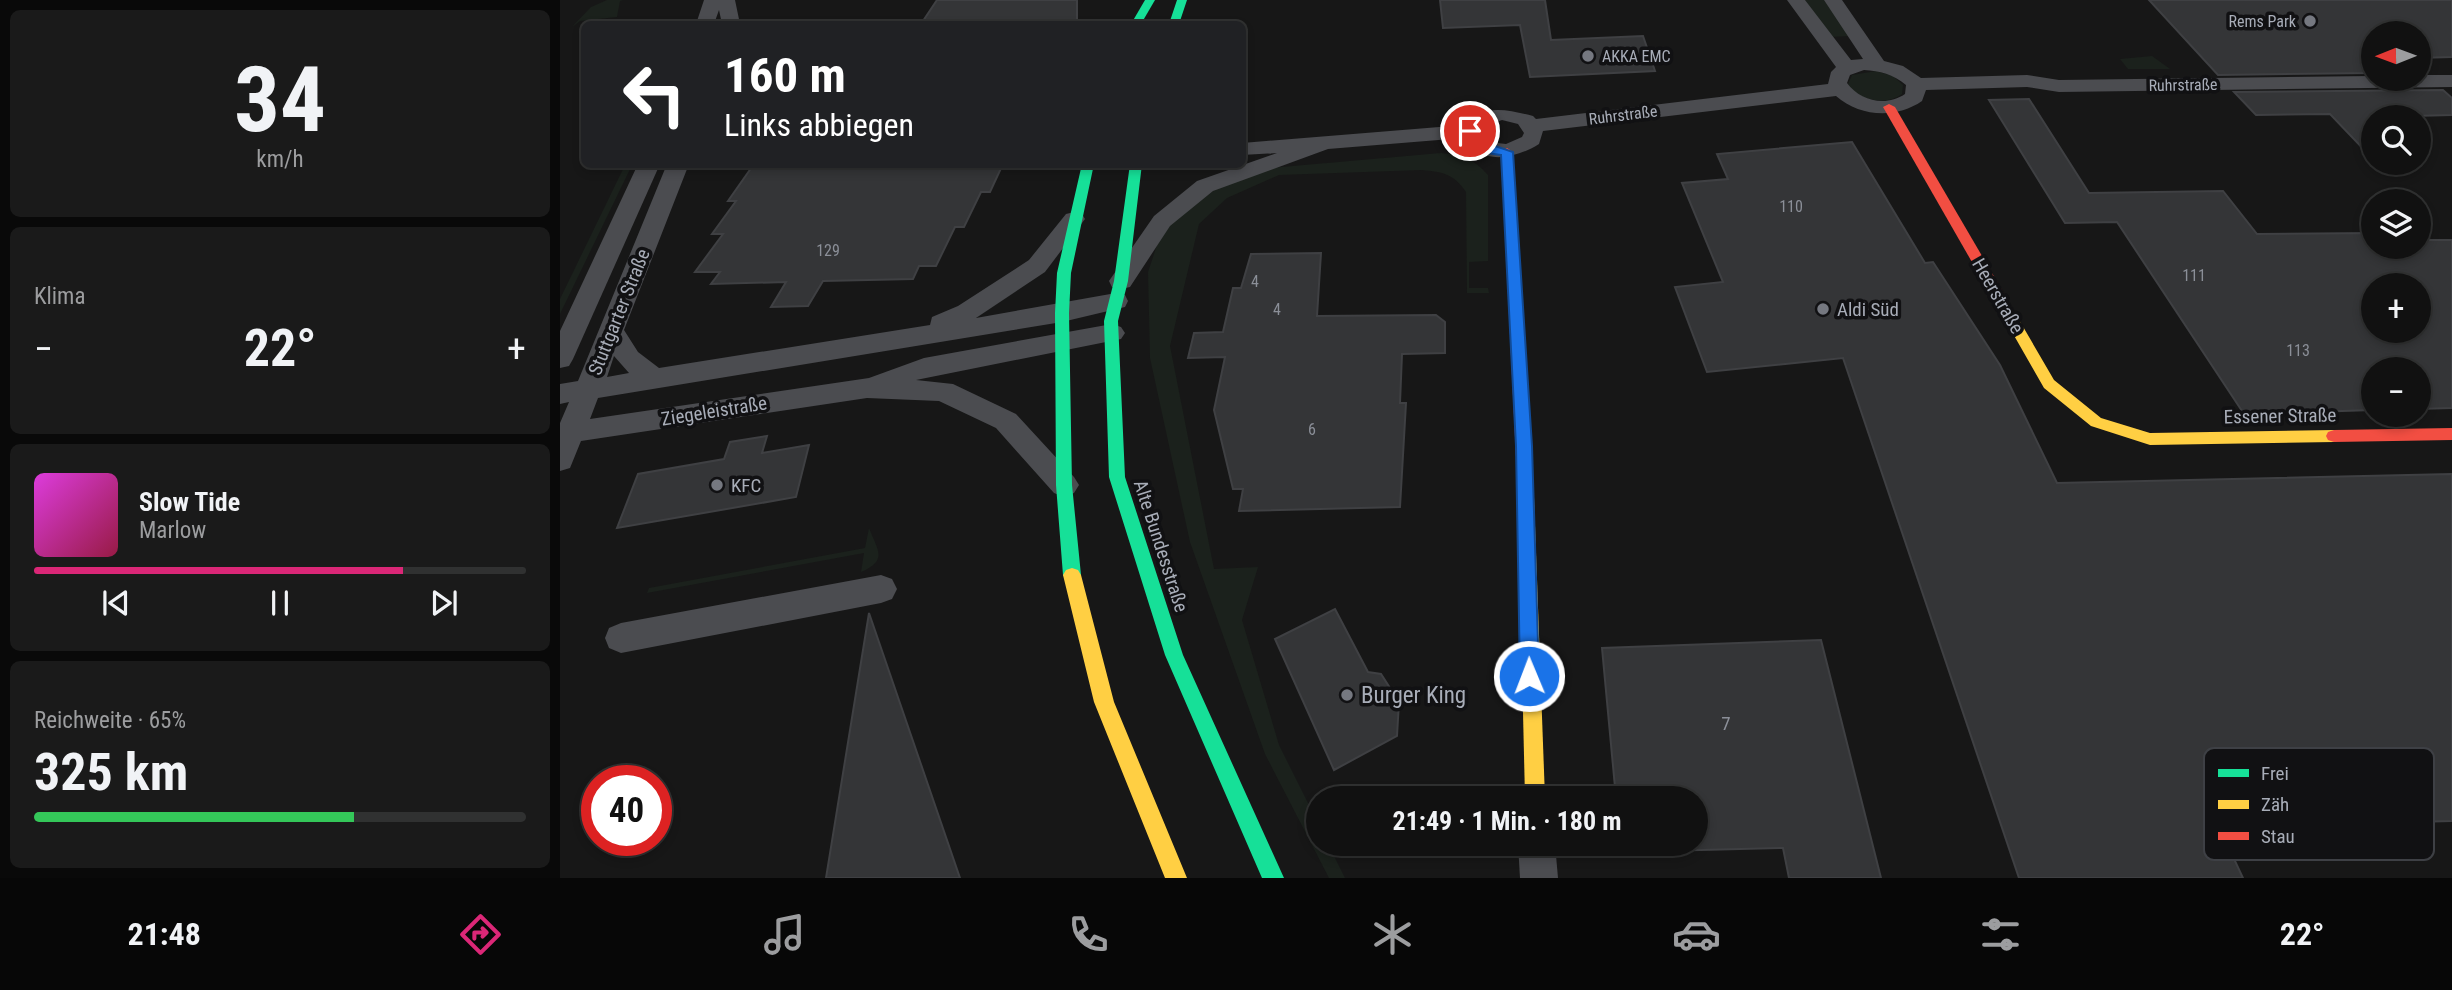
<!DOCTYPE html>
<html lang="de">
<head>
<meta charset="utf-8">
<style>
  :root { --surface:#111; --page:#1a1a1a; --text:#f1f3f6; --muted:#9c9d9f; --line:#303131; --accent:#db2777 }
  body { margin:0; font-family:"Roboto Condensed",sans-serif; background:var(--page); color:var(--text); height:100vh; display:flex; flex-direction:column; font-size:26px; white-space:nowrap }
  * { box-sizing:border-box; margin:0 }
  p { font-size:23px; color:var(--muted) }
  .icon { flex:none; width:38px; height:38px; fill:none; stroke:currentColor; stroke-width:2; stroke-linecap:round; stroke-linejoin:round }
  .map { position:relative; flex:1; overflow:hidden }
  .side { display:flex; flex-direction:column; gap:10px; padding:10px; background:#090909; width:560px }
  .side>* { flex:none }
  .hud { position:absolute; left:21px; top:21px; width:665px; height:147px; border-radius:10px; box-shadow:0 4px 10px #0003,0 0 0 2px var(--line); background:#202124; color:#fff; overflow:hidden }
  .needle { width:46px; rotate:269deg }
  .controls { position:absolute; left:1801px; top:21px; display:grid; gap:14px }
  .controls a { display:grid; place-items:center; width:70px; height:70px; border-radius:50%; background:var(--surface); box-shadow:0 4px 10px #0003,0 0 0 2px var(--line); font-size:35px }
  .speed { position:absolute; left:21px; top:765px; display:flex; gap:14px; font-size:35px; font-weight:700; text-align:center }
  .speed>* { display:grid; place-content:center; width:91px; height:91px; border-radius:50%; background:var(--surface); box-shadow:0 4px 10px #0003,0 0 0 2px var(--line); line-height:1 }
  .speed .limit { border:10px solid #d22; background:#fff; color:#111 }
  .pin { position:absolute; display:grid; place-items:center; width:60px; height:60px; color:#fff; margin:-30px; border:4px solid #fff; border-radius:50%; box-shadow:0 2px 7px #0007 }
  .me { position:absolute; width:77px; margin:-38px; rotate:359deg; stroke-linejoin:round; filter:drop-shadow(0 0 5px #0008) }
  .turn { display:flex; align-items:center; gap:24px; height:147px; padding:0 28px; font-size:32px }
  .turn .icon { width:91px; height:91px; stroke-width:2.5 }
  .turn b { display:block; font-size:49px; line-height:60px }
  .big { font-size:52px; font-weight:700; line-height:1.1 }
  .side .card { flex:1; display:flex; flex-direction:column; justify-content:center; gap:10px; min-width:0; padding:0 24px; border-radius:10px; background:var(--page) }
  .side .dial { align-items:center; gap:0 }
  .dial b { font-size:91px; line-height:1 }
  .song { display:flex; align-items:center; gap:21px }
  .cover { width:84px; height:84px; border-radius:10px; background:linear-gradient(135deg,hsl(300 70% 55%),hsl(340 70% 35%)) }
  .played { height:7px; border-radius:4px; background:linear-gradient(90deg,var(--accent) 75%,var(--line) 75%) }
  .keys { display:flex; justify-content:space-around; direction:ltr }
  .heat { display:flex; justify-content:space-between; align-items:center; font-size:38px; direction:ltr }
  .charge { height:10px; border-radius:5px; background:linear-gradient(90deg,#34c759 65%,var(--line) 0) }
  .trip { position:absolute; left:746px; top:786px; width:402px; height:70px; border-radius:35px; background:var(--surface); box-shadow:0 4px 10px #0003,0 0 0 2px var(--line); font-weight:700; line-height:70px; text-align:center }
  .tabs { display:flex; height:112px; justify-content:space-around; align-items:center; background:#070707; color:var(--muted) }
  .tabs .icon { width:49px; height:49px }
  .tabs .active { color:var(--accent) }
  .tabs b { font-size:32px; color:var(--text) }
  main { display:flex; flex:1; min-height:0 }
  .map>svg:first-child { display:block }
</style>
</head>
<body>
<main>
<section class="side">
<div class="card dial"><b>34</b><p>km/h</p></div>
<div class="card"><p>Klima</p>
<div class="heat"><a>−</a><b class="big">22°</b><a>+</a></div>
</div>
<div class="card">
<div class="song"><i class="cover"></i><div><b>Slow Tide</b><p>Marlow</p></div></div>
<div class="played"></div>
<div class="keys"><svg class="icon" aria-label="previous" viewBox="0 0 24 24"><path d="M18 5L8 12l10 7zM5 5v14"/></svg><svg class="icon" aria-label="pause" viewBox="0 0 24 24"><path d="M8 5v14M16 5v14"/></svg><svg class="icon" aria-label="next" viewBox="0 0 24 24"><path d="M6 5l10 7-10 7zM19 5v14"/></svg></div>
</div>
<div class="card"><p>Reichweite · 65%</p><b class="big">325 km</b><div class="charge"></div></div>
</section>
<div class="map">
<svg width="1892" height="878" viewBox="0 0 1892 878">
  <rect width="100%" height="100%" fill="#171717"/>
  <g fill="#1b211c">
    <path d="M47 0H63L60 1 57 17 20 21 12 27 31 7Z"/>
    <path d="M1245 0H1269L1290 36 1270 37Z"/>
    <path d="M1592 56 1610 69H1568L1560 59Z"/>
    <path d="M1316 71 1333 76 1343 85 1342 94C1326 106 1298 101 1288 84L1292 75Z"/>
    <path d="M881 153C902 155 914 159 928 175V261L909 262V288H928L929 293H907L906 192C894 174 883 172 862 170L719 175 667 198 639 224 610 346 654 569 698 567 682 620 719 745 758 823V844H768L785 878H769L705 754 630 542 590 358 588 272 602 230 665 182 710 168Z"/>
    <path d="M65 165H72L0 314V299Z"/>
    <path d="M309 528C318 551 328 560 301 572L304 553 87 593 89 588 305 548Z"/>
  </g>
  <g fill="#343537" stroke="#3f4043" stroke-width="2" fill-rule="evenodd">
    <path d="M377 0H517V22L361 24Z"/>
    <path d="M880 0H985L991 40 1083 36 1095 71 970 77 960 25 883 28Z"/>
    <path d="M1589 0H1892V57L1858 58V33H1813V73L1658 75Z"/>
    <path d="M1883 90 1892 98V115L1813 117V157H1811L1770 114 1696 115 1674 92Z"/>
    <path d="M1469 99 1529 193 1663 191 1697 234 1813 233V247H1858V232H1863L1870 240H1892V408L1858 409V369H1813V410L1684 414 1557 222 1505 223 1429 100ZM1813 285H1858V331H1813Z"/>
    <path d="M1292 142 1365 263 1373 262 1440 365 1497 483 1892 474V821L1659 827 1683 878H1459L1283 358 1147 372 1115 287 1163 282 1122 183 1168 179 1157 154Z"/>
    <path d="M194 164H443L430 192H421L404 227H395L376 266H359L353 279 263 281 248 306 211 307 226 282 151 284 160 272H135L163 234H152L176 201H168Z"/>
    <path d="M761 253 757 316 876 315 885 322V353L842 354 840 403H846L840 507 679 511 683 489H673L654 410 665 357 628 358 634 333 663 332 673 288H681L691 254Z"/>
    <path d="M207 436 202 453 249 445 236 497 57 528 78 474 164 459 170 442Z"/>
    <path d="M775 609 808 672 821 674 839 702 837 736 774 770 715 639Z"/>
    <path d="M309 613 331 677 400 878H266Z"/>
    <path d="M1261 640 1321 878H1229L1223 848 1062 852 1061 844H1136V798H1056L1042 648Z"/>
  </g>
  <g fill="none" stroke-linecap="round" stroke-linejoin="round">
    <g fill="#4b4c50" fill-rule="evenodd">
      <path d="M144 0H175L180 24H162L159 10 154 24H136Z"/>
      <path d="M1227 0H1245L1291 60 1303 59 1264 0H1282L1324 61 1343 66 1361 78 1467 75 1499 80 1813 76V79H1858V75H1892V87L1499 92 1467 87 1366 90 1362 101C1336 119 1300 117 1276 96L983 131 979 144C955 159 921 166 903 138L768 149 653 191 610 226 570 287 561 289 552 287 549 281 594 216 637 181 717 153 682 155V143L904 125C922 103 949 110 973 116L976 119 1268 84 1271 72 1276 67ZM1304 70C1320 71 1333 74 1346 85L1345 94C1326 107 1300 101 1287 83L1290 75ZM942 120 958 124 964 133 962 137 946 144 929 142 920 131 931 124Z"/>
      <path d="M78 164H100L13 359 9 366 0 368V331Z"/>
      <path d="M107 164H129L64 330 78 352 99 368 370 325 372 317 398 306 469 260 506 214 514 212 522 214 525 219 485 272 416 318 556 293 565 295 568 301 565 307 502 322 38 398 30 419 309 378 364 358 552 324 561 327 565 333 561 339 356 380 393 384 456 414 514 477 519 485 514 493 504 497 494 493 436 428 379 401 307 398 21 441 10 468 0 471V423L9 402 0 404V384L18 381ZM54 356 69 373 47 377Z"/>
      <path d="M321 575 332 579 337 589 332 599 321 603 61 653 49 648 45 638 49 628 61 623Z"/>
      <path d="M958 844H995L998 878H960Z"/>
    </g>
    <g fill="#16e098" fill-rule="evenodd">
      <path d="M585 0H595L581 24H571Z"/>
      <path d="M617 0H627L619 24H609Z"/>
      <path d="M522 164H534L511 273 509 313 512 485 521 575 518 580 512 582 506 580 503 575 496 485 495 313 497 273Z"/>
      <path d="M570 164H582L568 281 558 321 565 477 623 655 724 878H702L605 655 549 477 544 321 554 281Z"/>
    </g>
    <g fill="#ffcf43" fill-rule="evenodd">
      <path d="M1439 292 1444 294 1494 380 1541 418 1590 433 1774 430 1780 432 1782 436 1780 440 1774 442 1590 445 1531 426 1484 388 1432 297Z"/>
      <path d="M966 491 972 493 974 498 985 798H965L958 498 960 493Z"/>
      <path d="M512 568 518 570 521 575 554 702 627 878H605L534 702 503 575 506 570Z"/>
    </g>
    <g fill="#f24e42" fill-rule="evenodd">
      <path d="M1329 104 1335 107 1446 297 1444 300 1439 302 1432 297 1323 107Z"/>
      <path d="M947 148 953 152 974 498 972 503H960L958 498 941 152Z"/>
      <path d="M1892 428V440L1774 442 1768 440 1766 436 1768 432 1774 430Z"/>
    </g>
  </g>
  <path fill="#1a73e8" stroke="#114b97" stroke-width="2" d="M910 128 914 129 920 141 953 152 972 446 979 676 976 683 969 685 963 683 960 676 956 446 941 155C922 153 911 150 904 131Z"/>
  <g fill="#757880" stroke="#111113" stroke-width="2.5">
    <circle cx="1750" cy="21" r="7"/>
    <circle cx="1028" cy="56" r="7"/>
    <circle cx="1263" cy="309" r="7"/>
    <circle cx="157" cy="485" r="7"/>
    <circle cx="787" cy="695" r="7"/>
  </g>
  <g text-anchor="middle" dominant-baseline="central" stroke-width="7" stroke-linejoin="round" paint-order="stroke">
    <g font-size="16" fill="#a8adb8" stroke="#111113" text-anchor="end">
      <text x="1736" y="21">Rems Park</text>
      <text x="1042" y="56" text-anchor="start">AKKA EMC</text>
    </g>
    <g font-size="16" fill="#a8adb8" stroke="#111113">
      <text transform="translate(1623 85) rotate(-1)">Ruhrstraße</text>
      <text transform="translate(1063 115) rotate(-7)">Ruhrstraße</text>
    </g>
    <g font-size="16" fill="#8b8f98">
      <text x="1231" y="206">110</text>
      <text x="268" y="250">129</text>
      <text x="1634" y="275">111</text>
      <text x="695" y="281">4</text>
      <text x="717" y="309">4</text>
      <text x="1738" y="350">113</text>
      <text x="752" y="429">6</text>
    </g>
    <g font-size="19" fill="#a8adb8" stroke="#111113">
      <text transform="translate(1438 296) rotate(60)">Heerstraße</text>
      <text transform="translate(59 312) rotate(-68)">Stuttgarter Straße</text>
      <text transform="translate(154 411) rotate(-9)">Ziegeleistraße</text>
      <text transform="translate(1720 416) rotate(-1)">Essener Straße</text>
      <text transform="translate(601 546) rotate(72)">Alte Bundesstraße</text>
    </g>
    <g font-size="19" fill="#a8adb8" stroke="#111113" text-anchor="start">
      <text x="1277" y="309">Aldi Süd</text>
      <text x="171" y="485">KFC</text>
    </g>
    <g font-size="19" fill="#8b8f98">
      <text x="1166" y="723">7</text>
    </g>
    <g font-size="23" fill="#a8adb8" stroke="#111113" text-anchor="start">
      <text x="801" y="695">Burger King</text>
    </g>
  </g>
  <rect x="1644" y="748" width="230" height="112" rx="10" fill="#111113" stroke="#3e4045" stroke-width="2"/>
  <rect x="1658" y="769" width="31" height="8" fill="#16e098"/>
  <rect x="1658" y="800" width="31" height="9" fill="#ffcf43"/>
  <rect x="1658" y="832" width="31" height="8" fill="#f24e42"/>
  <g font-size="19" fill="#a8adb8">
    <text x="1701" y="780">Frei</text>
    <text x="1701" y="811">Zäh</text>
    <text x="1701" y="843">Stau</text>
  </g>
</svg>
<div class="controls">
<a><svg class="needle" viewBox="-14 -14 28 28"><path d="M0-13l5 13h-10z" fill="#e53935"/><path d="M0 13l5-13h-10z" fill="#9c9d9f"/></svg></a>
<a><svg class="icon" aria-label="search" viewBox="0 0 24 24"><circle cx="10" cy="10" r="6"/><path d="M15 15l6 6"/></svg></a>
<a><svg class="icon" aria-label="layers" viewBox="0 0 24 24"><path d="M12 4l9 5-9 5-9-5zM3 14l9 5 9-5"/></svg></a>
<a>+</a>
<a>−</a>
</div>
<div class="speed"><div class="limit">40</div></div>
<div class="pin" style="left:910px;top:131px;background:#d93025"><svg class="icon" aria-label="arrive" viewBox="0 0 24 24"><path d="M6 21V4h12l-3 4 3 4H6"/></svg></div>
<svg class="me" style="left:969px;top:676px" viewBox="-20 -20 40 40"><circle r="17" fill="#1a73e8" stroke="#fff" stroke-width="3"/><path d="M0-11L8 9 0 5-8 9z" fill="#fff"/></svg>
<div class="trip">21:49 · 1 Min. · 180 m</div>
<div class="hud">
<div class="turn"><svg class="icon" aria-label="left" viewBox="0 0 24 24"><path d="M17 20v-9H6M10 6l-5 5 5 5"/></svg><div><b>160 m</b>Links abbiegen</div></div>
</div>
</div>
</main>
<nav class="tabs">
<b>21:48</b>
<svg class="icon active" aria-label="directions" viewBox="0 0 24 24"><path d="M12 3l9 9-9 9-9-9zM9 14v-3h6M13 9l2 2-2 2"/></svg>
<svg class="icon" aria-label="music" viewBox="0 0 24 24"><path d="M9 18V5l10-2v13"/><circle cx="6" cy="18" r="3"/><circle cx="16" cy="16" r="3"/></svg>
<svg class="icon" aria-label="phone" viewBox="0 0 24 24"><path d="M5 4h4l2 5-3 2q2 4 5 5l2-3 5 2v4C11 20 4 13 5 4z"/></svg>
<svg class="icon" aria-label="climate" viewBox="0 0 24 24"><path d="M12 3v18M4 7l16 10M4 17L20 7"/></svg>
<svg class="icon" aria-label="car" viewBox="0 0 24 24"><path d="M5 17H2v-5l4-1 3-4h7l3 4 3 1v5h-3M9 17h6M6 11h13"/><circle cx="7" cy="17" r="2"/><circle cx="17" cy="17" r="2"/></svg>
<svg class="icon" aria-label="filters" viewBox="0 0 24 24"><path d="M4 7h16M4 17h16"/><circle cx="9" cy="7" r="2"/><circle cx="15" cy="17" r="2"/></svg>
<b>22°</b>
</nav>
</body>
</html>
